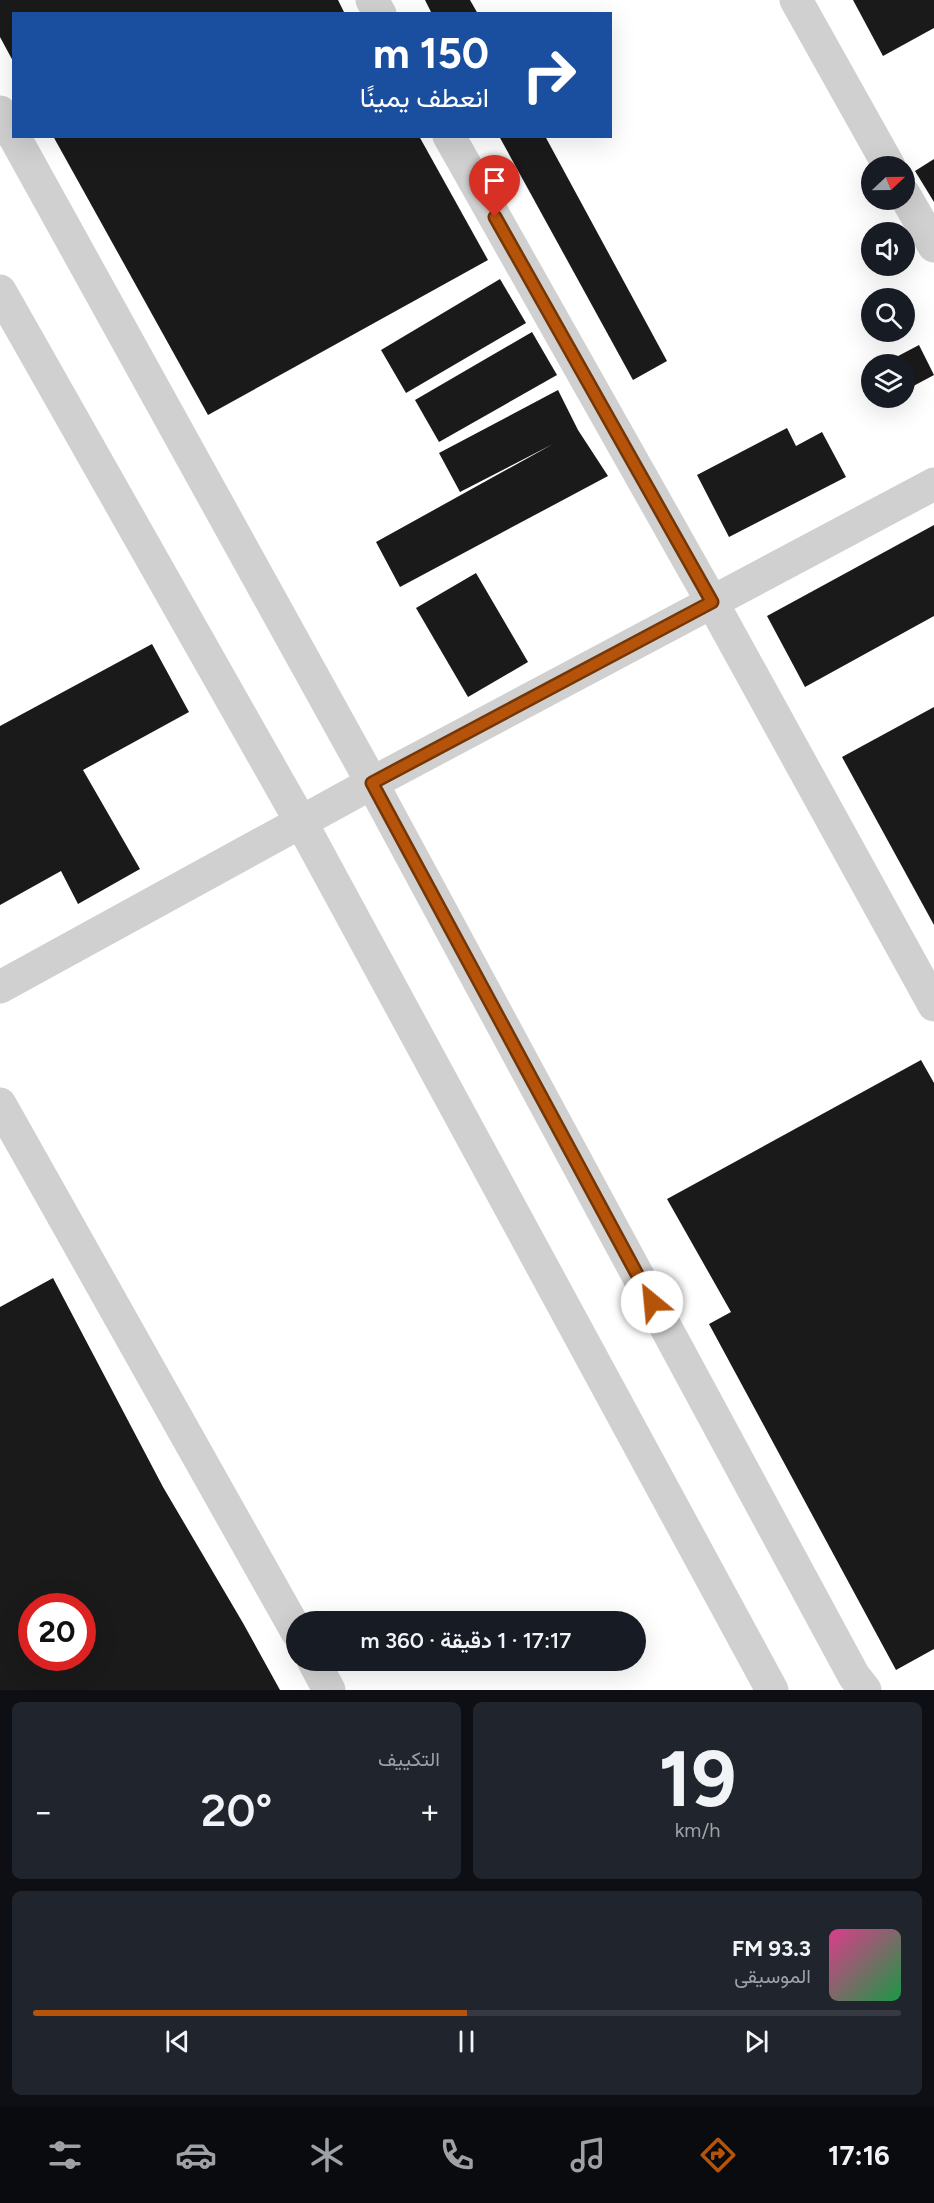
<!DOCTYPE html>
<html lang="ar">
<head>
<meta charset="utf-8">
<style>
  :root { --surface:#171b24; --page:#20242c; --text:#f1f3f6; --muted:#9ea1a6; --line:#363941; --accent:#b45309 }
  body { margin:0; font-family:Figtree,Vazirmatn,sans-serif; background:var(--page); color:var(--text); direction:rtl; height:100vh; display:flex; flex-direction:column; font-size:22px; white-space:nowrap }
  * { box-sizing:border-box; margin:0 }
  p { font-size:20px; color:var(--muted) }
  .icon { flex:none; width:33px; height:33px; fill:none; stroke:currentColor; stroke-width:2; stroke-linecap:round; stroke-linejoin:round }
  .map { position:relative; height:1690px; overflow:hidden; direction:ltr }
  .details { display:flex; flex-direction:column; gap:12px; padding:12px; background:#0d0f14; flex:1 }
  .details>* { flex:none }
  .top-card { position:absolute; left:12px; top:12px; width:600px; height:126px; border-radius:0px; box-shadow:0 6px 24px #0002; direction:rtl; background:#1a4fa0; color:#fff; overflow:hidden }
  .needle { width:39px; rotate:68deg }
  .tools { position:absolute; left:861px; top:156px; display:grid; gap:12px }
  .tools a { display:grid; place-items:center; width:54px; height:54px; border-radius:50%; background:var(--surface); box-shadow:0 6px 24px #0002; font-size:30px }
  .speed { position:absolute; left:18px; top:1593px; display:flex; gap:12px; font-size:30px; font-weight:700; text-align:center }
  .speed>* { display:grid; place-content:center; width:78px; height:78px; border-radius:50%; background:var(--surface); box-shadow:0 6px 24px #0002; line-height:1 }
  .speed .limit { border:9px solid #d22; background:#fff; color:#111 }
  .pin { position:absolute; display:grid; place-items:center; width:51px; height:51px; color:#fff; margin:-62px -26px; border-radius:50% 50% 50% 0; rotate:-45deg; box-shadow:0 0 6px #0007 }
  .pin .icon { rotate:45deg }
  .me { position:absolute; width:66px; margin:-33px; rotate:332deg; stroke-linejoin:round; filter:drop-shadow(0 0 4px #0008) }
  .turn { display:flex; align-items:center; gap:21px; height:126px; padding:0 24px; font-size:27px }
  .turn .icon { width:78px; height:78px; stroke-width:2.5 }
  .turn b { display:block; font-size:42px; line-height:51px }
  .big { font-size:45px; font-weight:600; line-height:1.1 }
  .details .card { flex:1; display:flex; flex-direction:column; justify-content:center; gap:9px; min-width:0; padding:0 21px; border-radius:9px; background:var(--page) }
  .details .dial { align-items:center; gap:0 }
  .dial b { font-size:78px; line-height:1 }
  .song { display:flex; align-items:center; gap:18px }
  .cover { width:72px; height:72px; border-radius:9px; background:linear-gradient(135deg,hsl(330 70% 55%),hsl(140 70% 35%)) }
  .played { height:6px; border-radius:3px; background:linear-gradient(90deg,var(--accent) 50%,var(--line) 50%) }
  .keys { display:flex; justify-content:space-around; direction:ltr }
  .heat { display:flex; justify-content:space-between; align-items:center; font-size:33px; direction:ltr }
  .details .tiles { flex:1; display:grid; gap:12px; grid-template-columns:1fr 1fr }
  .card:last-child { grid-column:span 2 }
  .trip { position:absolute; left:286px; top:1611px; width:360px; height:60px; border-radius:30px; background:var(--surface); box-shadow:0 6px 24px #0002; font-weight:600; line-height:60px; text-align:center; direction:rtl }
  .dock { display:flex; height:96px; justify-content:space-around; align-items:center; background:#090b0e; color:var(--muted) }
  .dock .icon { width:42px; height:42px }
  .dock .on { color:var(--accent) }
  .dock b { font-size:27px; color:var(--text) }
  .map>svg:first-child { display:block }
</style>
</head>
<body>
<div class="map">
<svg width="934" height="1690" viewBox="0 0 934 1690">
  <rect width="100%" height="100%" fill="#fff"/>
  <g fill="#1a1a1a" fill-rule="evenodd">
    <path d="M0 0H338L345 14H14V63L0 37Z"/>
    <path d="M425 0H470L478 14H432Z"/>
    <path d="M853 0H934V28L883 56Z"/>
    <path d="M53 136H419L488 260 208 415Z"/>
    <path d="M499 136H545L667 361 633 380Z"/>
    <path d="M934 159V202L915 171Z"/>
    <path d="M500 279 526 323 406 393 381 350Z"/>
    <path d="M532 332 557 375 439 442 415 400Z"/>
    <path d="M919 345 934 375 904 391V364H883Z"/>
    <path d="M558 390 578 430 608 476 400 587 376 542 553 444 460 492 439 453Z"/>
    <path d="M787 428 796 446 822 432 846 477 729 537 697 475Z"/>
    <path d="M934 525V616L805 687 767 616Z"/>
    <path d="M476 573 528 662 468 697 416 608Z"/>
    <path d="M152 644 189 712 83 770 140 869 78 904 61 871 0 905V726Z"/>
    <path d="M934 707V925L842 757Z"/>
    <path d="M921 1060 934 1083V1649L896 1670 709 1324 731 1312 667 1199Z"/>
    <path d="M53 1278 163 1487 243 1623 280 1690H0V1307ZM32 1606H82V1658H32Z"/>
  </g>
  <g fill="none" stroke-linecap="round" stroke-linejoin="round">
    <g stroke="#d0d0d0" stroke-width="33">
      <path d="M372 0 380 14"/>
      <path d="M796 0 889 166"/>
      <path d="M0 112 14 136"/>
      <path d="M14 136 372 783 854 1676 865 1690"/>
      <path d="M449 136 712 602 934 1005"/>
      <path d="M904 194 934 246"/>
      <path d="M0 291 301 822 772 1690"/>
      <path d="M0 987 372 783 934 484"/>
      <path d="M0 1104 297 1632"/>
      <path d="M313 1660 329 1690"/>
    </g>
  </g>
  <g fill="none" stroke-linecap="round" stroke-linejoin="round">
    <defs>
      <path id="route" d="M495 217 712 602 372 783 652 1302"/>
    </defs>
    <use href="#route" stroke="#753606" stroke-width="15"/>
    <use href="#route" stroke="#b45309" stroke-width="10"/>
  </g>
</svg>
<div class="tools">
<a><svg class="needle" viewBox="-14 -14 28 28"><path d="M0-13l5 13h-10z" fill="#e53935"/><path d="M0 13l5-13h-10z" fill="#9ea1a6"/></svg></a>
<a><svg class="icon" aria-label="sound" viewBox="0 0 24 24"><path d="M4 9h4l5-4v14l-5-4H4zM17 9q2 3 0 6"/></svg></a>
<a><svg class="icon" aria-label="search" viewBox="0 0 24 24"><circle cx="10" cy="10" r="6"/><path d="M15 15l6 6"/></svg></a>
<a><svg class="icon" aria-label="layers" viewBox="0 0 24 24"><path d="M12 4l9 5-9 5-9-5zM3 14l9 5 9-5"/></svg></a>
</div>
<div class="speed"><div class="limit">20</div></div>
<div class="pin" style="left:495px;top:217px;background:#d93025"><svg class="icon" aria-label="arrive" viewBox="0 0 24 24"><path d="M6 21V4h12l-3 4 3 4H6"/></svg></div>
<svg class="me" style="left:652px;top:1302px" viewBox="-20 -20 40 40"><circle r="19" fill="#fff"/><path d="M0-13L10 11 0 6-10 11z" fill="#b45309"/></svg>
<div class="trip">17:17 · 1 دقيقة · 360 m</div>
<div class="top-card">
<div class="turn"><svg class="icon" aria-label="right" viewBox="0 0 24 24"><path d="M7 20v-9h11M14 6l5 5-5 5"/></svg><div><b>150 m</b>انعطف يمينًا</div></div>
</div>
</div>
<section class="details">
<div class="tiles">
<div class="card dial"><b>19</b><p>km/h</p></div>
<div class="card"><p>التكييف</p>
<div class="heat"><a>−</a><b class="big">20°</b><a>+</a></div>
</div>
<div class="card">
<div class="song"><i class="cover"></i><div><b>93.3 FM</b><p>الموسيقى</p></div></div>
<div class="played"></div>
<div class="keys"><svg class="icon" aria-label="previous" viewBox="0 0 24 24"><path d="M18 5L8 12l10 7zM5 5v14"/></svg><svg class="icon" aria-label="pause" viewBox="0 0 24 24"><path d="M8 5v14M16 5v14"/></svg><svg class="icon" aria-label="next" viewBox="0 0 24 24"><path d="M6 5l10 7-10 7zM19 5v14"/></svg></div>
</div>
</div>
</section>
<nav class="dock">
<b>17:16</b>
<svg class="icon on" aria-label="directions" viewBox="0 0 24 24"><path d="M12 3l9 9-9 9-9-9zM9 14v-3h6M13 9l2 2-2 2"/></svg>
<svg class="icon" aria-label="music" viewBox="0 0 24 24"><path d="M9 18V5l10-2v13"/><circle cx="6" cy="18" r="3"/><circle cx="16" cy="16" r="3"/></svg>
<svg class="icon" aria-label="phone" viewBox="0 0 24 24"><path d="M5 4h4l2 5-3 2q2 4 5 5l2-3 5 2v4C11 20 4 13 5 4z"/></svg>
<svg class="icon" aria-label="climate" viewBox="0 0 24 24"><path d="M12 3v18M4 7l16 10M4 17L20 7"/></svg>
<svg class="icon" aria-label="car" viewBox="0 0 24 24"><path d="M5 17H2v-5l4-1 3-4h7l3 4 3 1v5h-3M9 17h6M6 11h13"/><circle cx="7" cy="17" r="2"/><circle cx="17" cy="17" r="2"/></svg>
<svg class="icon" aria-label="filters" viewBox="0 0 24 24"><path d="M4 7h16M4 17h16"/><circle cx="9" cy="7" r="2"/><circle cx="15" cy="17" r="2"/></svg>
</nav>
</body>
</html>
